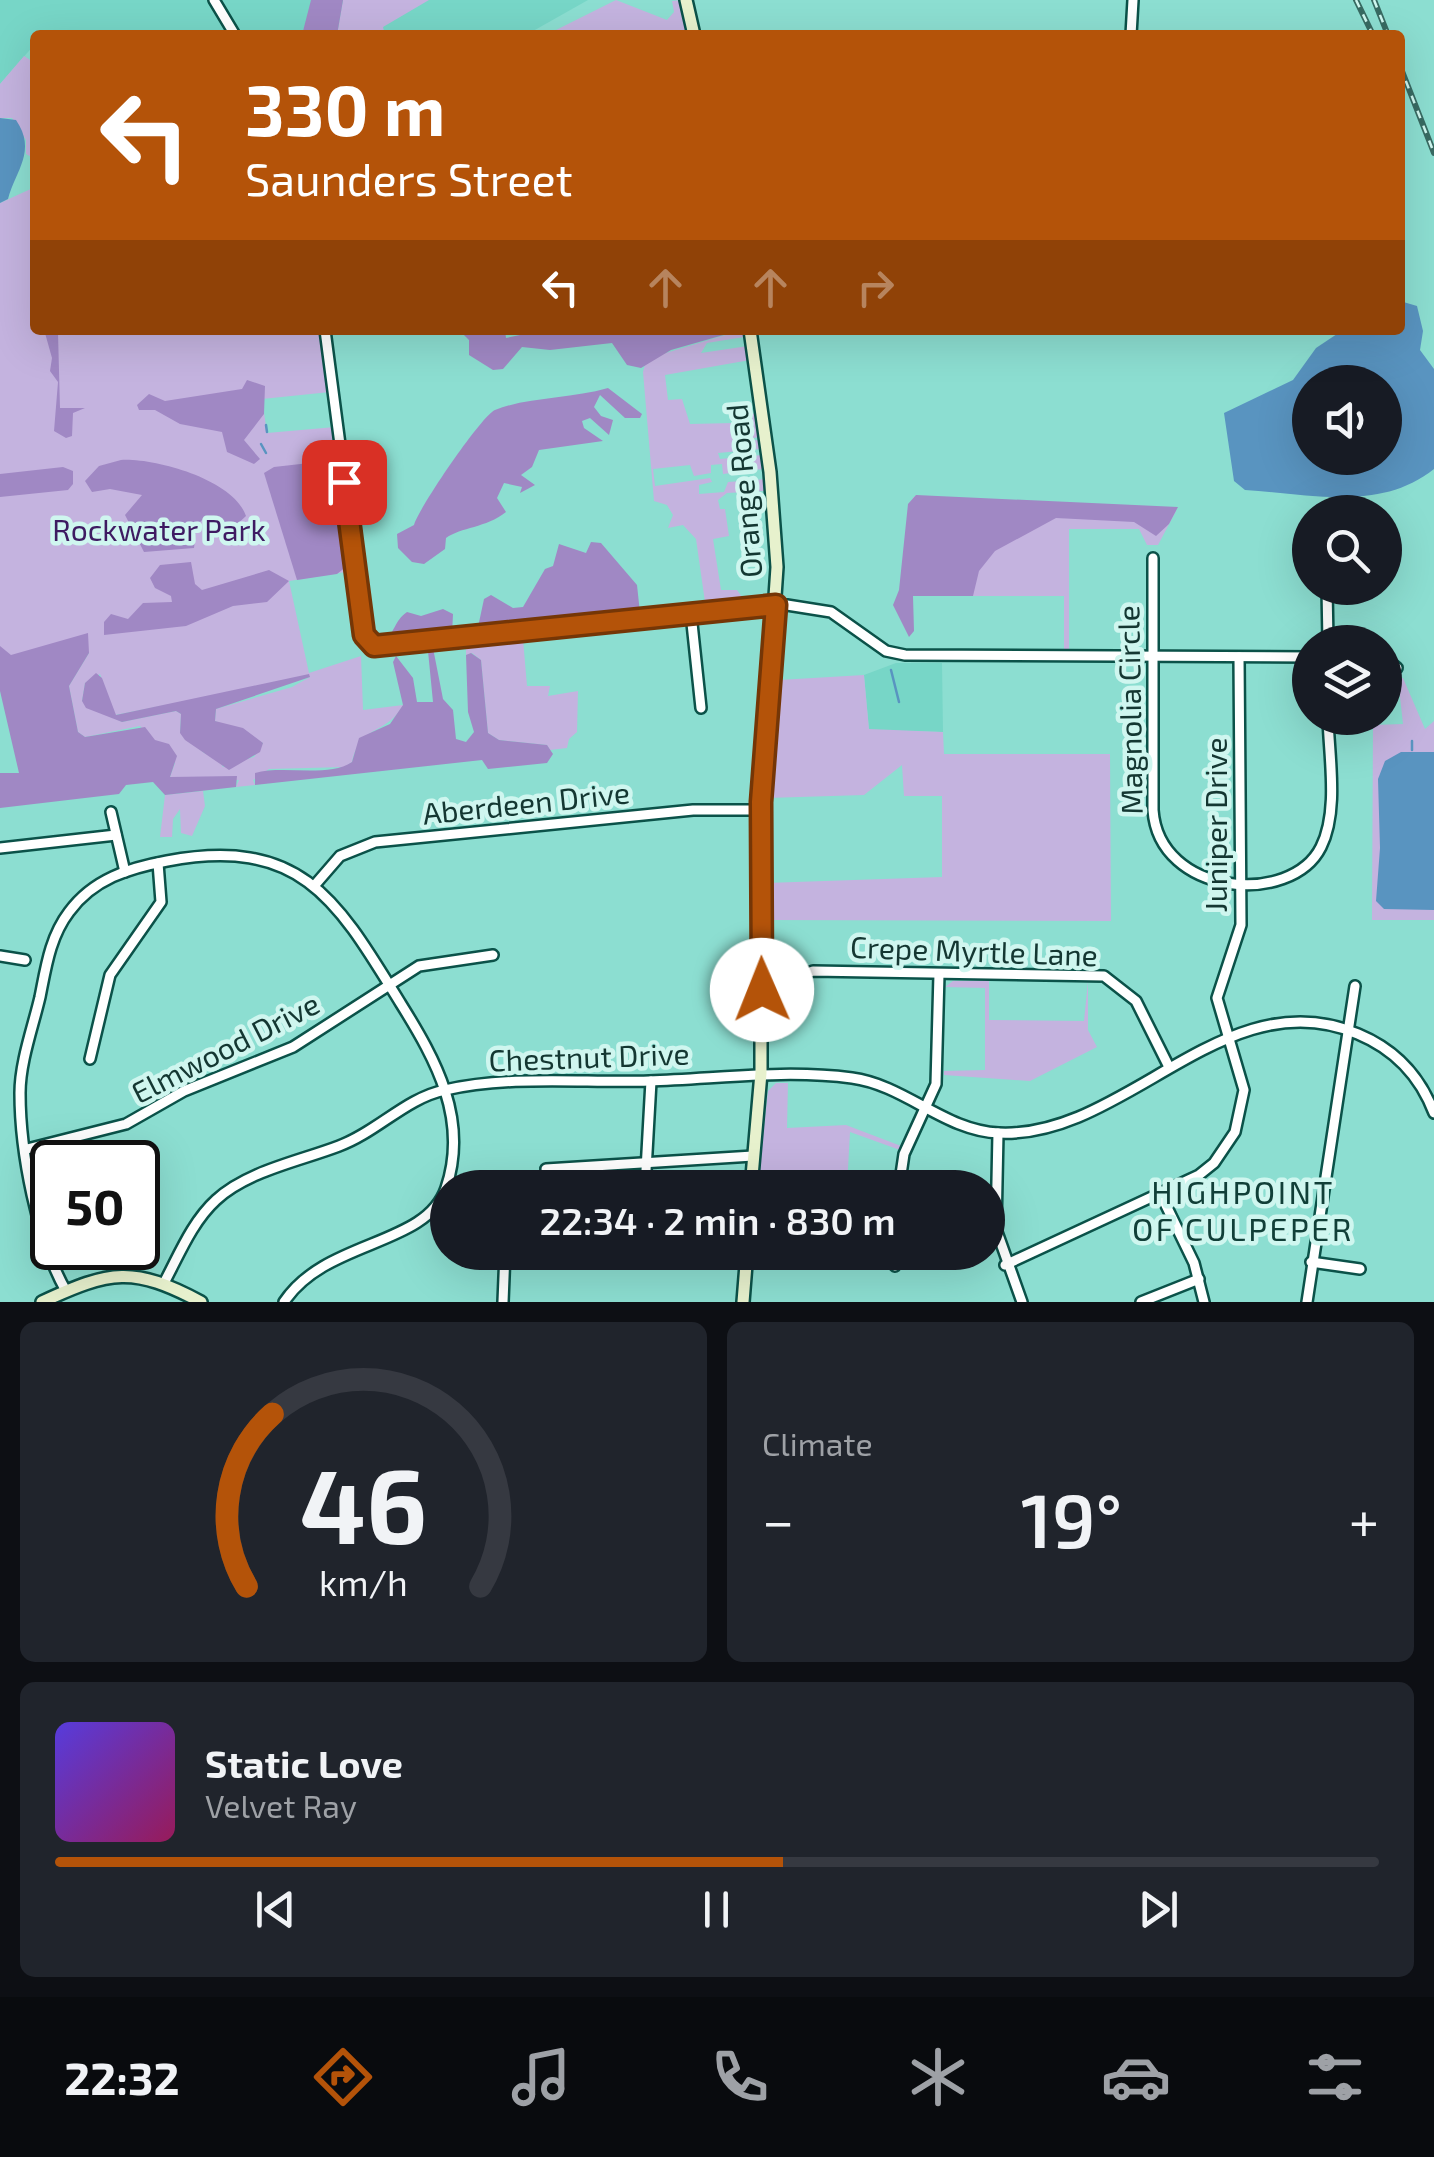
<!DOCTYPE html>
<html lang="en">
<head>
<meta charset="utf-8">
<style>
  :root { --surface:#171b24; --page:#20242c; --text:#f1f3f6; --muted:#9ea1a6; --line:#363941; --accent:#b45309 }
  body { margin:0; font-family:"Exo 2",sans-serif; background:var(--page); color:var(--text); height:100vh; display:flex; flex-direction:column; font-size:38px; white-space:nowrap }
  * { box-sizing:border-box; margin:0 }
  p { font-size:32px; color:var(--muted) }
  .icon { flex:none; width:55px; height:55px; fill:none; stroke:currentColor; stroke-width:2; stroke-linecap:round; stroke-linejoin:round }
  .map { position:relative; height:1302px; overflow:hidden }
  .details { display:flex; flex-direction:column; gap:20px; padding:20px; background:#0d0f14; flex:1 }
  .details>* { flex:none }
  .guide { position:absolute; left:30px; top:30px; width:1375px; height:305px; border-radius:10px; box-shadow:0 10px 40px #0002; background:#b45309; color:#fff; overflow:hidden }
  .buttons { position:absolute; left:1292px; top:365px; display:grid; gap:20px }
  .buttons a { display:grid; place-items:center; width:110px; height:110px; border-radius:50%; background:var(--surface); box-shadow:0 10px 40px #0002; font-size:50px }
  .speed { position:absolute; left:30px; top:1140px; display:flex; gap:20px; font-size:50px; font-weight:700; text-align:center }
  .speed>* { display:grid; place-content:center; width:130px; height:130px; border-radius:50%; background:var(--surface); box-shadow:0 10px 40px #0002; line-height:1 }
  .speed .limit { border:5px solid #111; border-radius:15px; background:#fff; color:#111 }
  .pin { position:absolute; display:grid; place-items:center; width:85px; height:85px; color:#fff; margin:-42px; border-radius:20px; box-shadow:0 5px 15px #0006 }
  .me { position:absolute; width:110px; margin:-55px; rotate:359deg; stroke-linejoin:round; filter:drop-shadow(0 0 8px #0008) }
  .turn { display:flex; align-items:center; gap:35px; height:210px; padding:0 50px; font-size:45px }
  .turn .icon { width:130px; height:130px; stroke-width:2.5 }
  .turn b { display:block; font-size:70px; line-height:85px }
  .lanes { display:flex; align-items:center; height:95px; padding:0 50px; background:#0003; justify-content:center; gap:50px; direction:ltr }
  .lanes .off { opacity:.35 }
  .big { font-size:75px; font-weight:600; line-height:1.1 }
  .details .widget { flex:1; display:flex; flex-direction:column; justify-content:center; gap:15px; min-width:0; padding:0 35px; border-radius:15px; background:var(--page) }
  .details .dial { align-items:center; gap:0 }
  .dial svg { height:260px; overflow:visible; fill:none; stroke:var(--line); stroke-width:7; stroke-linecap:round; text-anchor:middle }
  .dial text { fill:var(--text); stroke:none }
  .song { display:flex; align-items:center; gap:30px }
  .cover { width:120px; height:120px; border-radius:15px; background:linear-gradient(135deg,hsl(250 70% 55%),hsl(330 70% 35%)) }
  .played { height:10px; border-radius:5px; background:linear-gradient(90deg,var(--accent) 55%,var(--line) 55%) }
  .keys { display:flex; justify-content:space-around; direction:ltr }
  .heat { display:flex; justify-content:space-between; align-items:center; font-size:55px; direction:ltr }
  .details .tiles { flex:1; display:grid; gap:20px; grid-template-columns:1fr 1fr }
  .widget:last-child { grid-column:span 2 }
  .trip { position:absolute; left:430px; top:1170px; width:575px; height:100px; border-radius:50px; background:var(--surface); box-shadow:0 10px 40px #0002; font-weight:600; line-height:100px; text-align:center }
  .menu { display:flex; height:160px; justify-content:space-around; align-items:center; background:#090b0e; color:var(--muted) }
  .menu .icon { width:70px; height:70px }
  .menu .selected { color:var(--accent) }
  .menu b { font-size:45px; color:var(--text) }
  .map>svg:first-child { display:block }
</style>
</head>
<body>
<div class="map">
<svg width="1434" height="1302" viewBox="0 0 1434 1302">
  <rect width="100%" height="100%" fill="#8cded1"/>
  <g fill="#77d6c7">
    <path d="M0 0H588L526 35H385L382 28 370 35H35V44L0 84Z"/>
    <path d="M896 663H942L943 732 869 730 864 675Z"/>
  </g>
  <g fill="#c4b3df" fill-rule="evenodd">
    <path d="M343 0H429L383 27 385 35H337Z"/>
    <path d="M616 0 667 20 674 12 672 1 681 0 688 35H546Z"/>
    <path d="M24 56 35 63 31 118 35 159 26 154V140L12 118H0V84Z"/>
    <path d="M35 187V330H322L330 392 262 399 267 433 335 427 352 571 289 581 309 673 361 656 363 710 403 705C386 736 361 723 352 762L345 767 269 769 253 780 255 785 236 787 239 780 170 777 175 763 140 726 85 737 78 732 69 686 89 653 0 658V203ZM100 674 115 715 310 677 292 687 216 709 215 721 263 743 254 757 223 767 218 758 204 753 180 732 181 714 176 711 122 722 82 701 85 683Z"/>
    <path d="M742 330 744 337 707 343 701 353 748 346 750 360 665 375 668 400 682 399 690 424 734 423V416L758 413 759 437 737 441 760 440 761 449 718 453 720 459 762 455 763 469 723 474 722 464 711 465V473L694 476 690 465 653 469 655 486 710 478 712 482 699 485V494L724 492 728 482 766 479V491L727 493 718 500 720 509H725L729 536 713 539 721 590H737L742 597 705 602 696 539 683 525 668 528 673 515 667 505 654 501 643 372 646 361 656 356Z"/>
    <path d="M913 497 1176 511 1158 545H1147L1139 529H1069V651H1064V596H913Z"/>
    <path d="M523 639 527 686H550L548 696 578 691 577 732 569 739 567 748 550 750 547 745 499 740 488 733 481 660 472 653 466 655V645Z"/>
    <path d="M864 675 869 729 943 732 944 754H1110L1111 921 766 920V883L942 877V796H904L902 765 864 795 767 798 779 680Z"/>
    <path d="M1403 678 1425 729 1434 721V920H1372L1373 725 1403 724 1398 679Z"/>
    <path d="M203 791 205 806 192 836 181 833 180 809 173 819 172 837H160L165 795Z"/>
    <path d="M989 981V1020L1084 1021 1088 981V1030L1097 1047 1030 1081 944 1075V1071L985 1070V988L945 987 953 981Z"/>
    <path d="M776 1083H788L787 1128 846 1125 901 1146 900 1150 850 1132 847 1187 757 1188 768 1091Z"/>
  </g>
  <g fill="#a088c4">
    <path d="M311 0H343L337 35H302Z"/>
    <path d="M505 330 506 338 544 330H741L671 350 641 368 627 365 612 343 550 350 522 347 503 369 493 370 469 355V340L460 331Z"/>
    <path d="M45 333H58L60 408H85L73 413 72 436 66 438 54 431 58 382 50 371 52 358Z"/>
    <path d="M247 380 265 386 264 414 244 440 260 459 254 464 227 452 222 432 180 424 155 410H139L137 405 149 394 165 401 242 389Z"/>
    <path d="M608 388 642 414 640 418H625L600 395 594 407 601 416 613 420 609 435 590 418 582 421 584 428 603 441 539 450 532 467 521 475 535 485 520 493 522 487 504 483 497 498 506 512C486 528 461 527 446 538L445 549 424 564 412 562 398 548 397 534 414 525C418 509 482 415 495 410 527 397 570 399 608 388Z"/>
    <path d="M121 460C156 458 234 480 246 516L232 529 216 519H203L197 525 194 548 144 552 125 515 142 495 110 489 92 492 85 481 99 466Z"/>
    <path d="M327 461 341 497 347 566 337 574 297 580 264 473 274 467Z"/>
    <path d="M63 467 73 471V484L68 490 0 497V474Z"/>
    <path d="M916 495 1178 507 1169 524 1156 536 1134 522 1056 518 995 551 979 571 973 596H913L914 631 909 637 893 605 899 590 908 504Z"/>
    <path d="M591 542 601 543 637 585 640 613 393 642 384 641C395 633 394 621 407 612L421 616 443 609 453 614 452 634 478 627 484 599 491 595 513 608 523 607 545 569 553 566 559 544 586 553Z"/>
    <path d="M191 562 195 584 202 590 269 570 289 581 267 602 233 606 186 626 104 635V622L111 614 128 619 143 603 172 602 171 596 155 588 150 578 160 565Z"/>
    <path d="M88 633 89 653 69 686 78 732 85 737 145 727 155 740 169 744 177 756 170 777 237 776 236 787 165 795 153 782 126 785 119 794 0 808V773H19L0 691V646L11 655Z"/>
    <path d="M433 648 443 699 453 710 456 739 466 742 474 732 468 712 466 655 471 653 481 660 488 733 499 740 547 745 553 754 547 763 488 769 482 760 255 785V773C283 765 328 778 352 762L359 738 390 724 403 705 393 662 396 656 413 678 417 702H433L428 651Z"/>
    <path d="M96 673 102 678 116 715 309 674 310 677 216 709 215 721 243 728 263 743 260 752 229 770 185 740 180 733 181 714 176 711 122 722 86 708 82 701 85 683Z"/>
  </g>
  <g fill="#5994c0" fill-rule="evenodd">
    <path d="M0 118 16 120C37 151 16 170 8 199L0 203Z"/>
    <path d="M1400 301 1417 306 1423 331 1420 350 1434 369V469C1380 512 1311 494 1245 490L1234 481 1224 413 1293 380 1316 348 1343 330H1400ZM1310 382H1385V458H1310Z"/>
    <path d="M1401 752H1434V910L1384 909 1376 901 1380 848 1378 779 1385 761Z"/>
  </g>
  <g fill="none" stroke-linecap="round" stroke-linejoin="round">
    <g stroke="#5994c0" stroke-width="2.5">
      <path d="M266 425 267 432"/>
      <path d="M261 444 266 453"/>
      <path d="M891 670 899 702"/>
      <path d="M1412 741V750"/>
    </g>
    <defs>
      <g id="street">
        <path d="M214 0 235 35"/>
        <path d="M1131 35 1133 0"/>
        <path d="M325 330 365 635 374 646 787 605 831 612 886 651 905 655 1310 657"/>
        <path d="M1153 558V810C1159 896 1291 907 1321 847 1339 811 1329 757 1328 718"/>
        <path d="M1327 588 1328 642"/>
        <path d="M691 614 701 708"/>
        <path d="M1385 658 1397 668"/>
        <path d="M111 812 125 872"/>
        <path d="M0 848 116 835"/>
        <path d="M314 886 340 856 375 842 693 810H761"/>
        <path d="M0 956 25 960"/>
        <path d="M789 980 813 971 1104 976 1136 1001 1169 1067"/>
        <path d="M90 1059 110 975 161 902 158 863"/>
        <path d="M998 1133 996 1229 1022 1302"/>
        <path d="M27 1149 126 1124 184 1091 293 1047 419 966 493 955"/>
        <path d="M546 1169 753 1156"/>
        <path d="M645 1188 651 1081"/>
        <path d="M899 1188 904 1154 936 1084 939 974"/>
        <path d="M1160 1193 1194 1263 1204 1302"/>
        <path d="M641 1252V1253"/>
        <path d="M1311 1262 1360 1269"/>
        <path d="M1005 1265 1199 1175 1214 1163 1235 1132 1244 1090 1217 998 1241 925 1239 657"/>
        <path d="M895 1266 896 1252"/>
        <path d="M164 1283C179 1255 192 1222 216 1200 247 1171 300 1161 339 1146 377 1132 406 1098 445 1090 511 1075 582 1083 649 1081 717 1079 784 1069 852 1078 905 1085 945 1131 999 1133 1125 1139 1226 977 1358 1034 1394 1049 1420 1076 1434 1113"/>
        <path d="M66 1291C37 1240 20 1152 20 1093 20 1062 33 1027 40 997 46 967 50 937 69 912 93 879 129 868 167 861 302 836 337 900 401 1004 436 1060 469 1120 446 1188 426 1247 326 1239 284 1302"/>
        <path d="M503 1302 505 1252"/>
        <path d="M1141 1302 1199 1279"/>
        <path d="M1307 1302 1355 986"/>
      </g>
      <g id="secondary">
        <path d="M686 0 694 35"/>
        <path d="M750 330 770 472 777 567 761 802V1073L751 1188"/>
        <path d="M42 1302C111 1270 133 1266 201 1302"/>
        <path d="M743 1302 747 1252"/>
      </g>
    </defs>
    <use href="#street" stroke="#0b5249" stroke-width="14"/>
    <use href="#secondary" stroke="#0b5249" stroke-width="16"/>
    <use href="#street" stroke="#fff" stroke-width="9"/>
    <use href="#secondary" stroke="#e7f1cd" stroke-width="11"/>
    <defs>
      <g id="rail">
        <path d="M1356 0 1373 35"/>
        <path d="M1374 0 1388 35"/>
        <path d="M1400 66 1434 153"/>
      </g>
    </defs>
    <use href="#rail" stroke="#386a62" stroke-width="6"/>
    <use href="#rail" stroke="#cff6ef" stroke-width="2.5" stroke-dasharray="8" stroke-linecap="butt"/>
  </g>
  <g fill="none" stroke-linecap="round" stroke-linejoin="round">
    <defs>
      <path id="route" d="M344 482 364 635 374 646 776 605 761 802 762 990"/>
    </defs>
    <use href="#route" stroke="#753606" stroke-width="25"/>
    <use href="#route" stroke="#b45309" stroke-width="18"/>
  </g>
  <g text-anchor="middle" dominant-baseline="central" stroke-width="9" stroke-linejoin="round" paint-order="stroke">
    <g font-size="30" fill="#143732" stroke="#cff6ef">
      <text transform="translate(743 491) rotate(-95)">Orange Road</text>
      <text transform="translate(1129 710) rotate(-91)">Magnolia Circle</text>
      <text transform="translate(526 802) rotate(-6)">Aberdeen Drive</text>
      <text transform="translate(1215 825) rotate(-90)">Juniper Drive</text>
      <text transform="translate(974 950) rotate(2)">Crepe Myrtle Lane</text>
      <text transform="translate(225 1047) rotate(-27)">Elmwood Drive</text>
      <text transform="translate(589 1056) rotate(-2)">Chestnut Drive</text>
    </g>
    <g font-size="30" fill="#3e1b62" stroke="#cff6ef">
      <text x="159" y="529">Rockwater Park</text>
    </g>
    <g font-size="32" letter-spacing="2.5" fill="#113f38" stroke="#cff6ef">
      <text x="1243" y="1191">HIGHPOINT<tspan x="1243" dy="37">OF CULPEPER</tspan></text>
    </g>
  </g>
</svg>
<div class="buttons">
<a><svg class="icon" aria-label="sound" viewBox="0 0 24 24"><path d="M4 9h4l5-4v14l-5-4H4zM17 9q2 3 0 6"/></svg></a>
<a><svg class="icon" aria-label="search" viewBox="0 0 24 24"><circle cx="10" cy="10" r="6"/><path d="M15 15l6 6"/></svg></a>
<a><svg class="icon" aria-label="layers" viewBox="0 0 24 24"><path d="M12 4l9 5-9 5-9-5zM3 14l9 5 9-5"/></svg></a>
</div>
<div class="speed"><div class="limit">50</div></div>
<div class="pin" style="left:344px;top:482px;background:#d93025"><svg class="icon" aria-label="arrive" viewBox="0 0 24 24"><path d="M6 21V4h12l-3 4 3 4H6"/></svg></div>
<svg class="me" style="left:762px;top:990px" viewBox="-20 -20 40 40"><circle r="19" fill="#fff"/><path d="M0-13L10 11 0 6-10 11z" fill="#b45309"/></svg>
<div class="trip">22:34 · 2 min · 830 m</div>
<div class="guide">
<div class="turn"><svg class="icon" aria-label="left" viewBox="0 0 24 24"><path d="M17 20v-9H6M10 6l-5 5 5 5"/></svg><div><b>330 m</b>Saunders Street</div></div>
<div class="lanes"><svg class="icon" aria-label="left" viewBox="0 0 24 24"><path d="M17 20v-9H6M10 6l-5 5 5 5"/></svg><svg class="icon off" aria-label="ahead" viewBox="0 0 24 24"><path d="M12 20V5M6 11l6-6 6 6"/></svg><svg class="icon off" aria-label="ahead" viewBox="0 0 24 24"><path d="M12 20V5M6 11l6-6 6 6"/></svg><svg class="icon off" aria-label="right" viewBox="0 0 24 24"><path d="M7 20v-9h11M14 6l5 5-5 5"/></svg></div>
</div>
</div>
<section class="details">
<div class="tiles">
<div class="widget dial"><svg viewBox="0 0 100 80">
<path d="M14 69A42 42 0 1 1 86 69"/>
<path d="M14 69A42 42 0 0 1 22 16" stroke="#b45309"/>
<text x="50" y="56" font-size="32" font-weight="700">46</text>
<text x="50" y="72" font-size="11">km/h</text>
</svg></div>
<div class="widget"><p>Climate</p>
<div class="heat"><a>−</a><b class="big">19°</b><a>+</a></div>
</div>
<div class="widget">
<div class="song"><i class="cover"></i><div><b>Static Love</b><p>Velvet Ray</p></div></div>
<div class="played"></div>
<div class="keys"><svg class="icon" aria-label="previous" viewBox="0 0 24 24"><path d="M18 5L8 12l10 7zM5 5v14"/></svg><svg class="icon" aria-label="pause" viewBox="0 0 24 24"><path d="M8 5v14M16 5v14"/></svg><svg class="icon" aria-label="next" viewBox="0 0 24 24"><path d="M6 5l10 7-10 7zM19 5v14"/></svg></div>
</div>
</div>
</section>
<nav class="menu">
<b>22:32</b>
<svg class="icon selected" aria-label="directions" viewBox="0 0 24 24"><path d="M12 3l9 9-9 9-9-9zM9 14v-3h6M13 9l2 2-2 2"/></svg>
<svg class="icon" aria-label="music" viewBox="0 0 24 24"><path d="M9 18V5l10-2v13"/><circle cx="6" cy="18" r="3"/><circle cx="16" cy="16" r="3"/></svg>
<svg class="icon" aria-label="phone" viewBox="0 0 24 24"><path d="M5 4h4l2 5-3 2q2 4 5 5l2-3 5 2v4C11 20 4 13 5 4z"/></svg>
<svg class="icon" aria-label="climate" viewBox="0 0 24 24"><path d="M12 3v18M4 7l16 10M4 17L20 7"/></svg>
<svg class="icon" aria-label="car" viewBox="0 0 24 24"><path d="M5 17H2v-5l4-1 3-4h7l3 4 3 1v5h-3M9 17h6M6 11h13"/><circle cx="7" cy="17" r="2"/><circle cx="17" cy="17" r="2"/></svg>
<svg class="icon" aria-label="filters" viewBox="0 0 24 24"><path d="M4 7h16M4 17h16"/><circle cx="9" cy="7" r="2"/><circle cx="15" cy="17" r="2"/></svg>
</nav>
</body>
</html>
